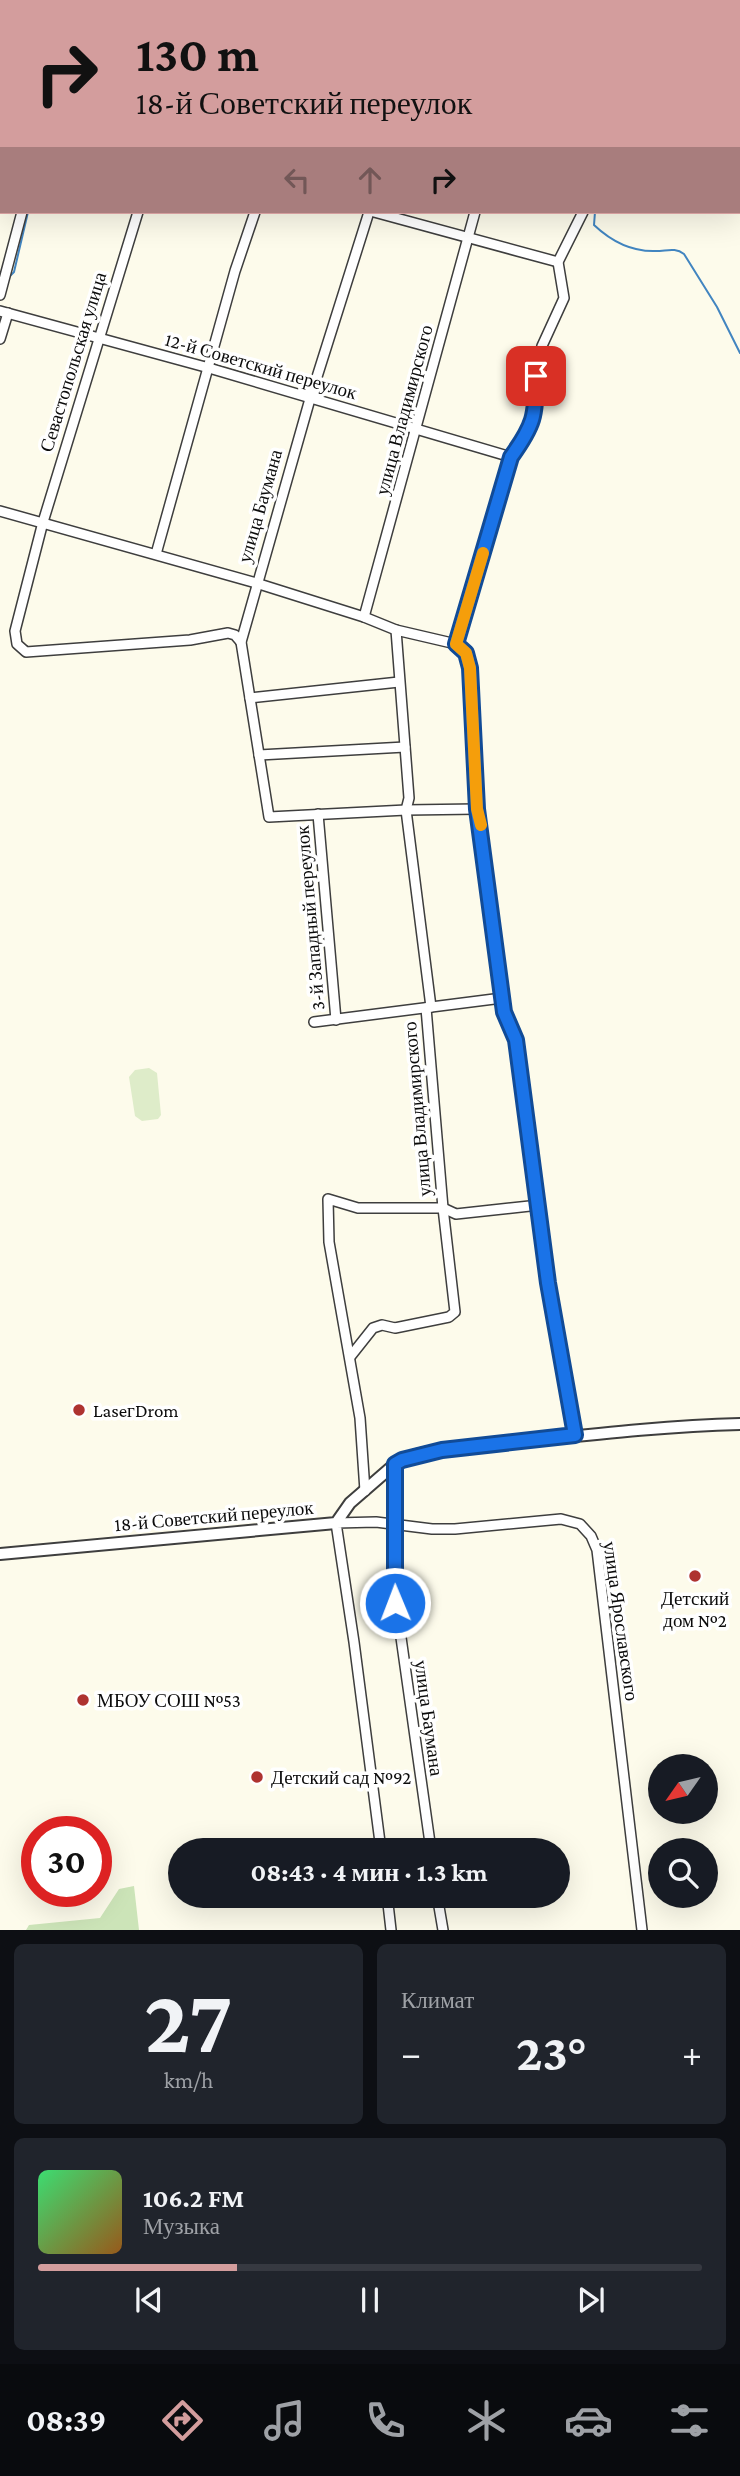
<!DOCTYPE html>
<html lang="ru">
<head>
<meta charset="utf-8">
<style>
  :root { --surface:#171b24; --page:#20242c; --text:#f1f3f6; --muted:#9ea1a6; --line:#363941; --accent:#d39d9d }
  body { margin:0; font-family:"Crimson Pro",serif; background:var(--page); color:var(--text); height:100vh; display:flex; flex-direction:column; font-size:26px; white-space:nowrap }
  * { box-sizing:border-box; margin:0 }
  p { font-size:23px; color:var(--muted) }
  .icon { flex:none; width:38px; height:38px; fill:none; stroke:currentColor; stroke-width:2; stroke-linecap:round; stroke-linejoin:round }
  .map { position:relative; height:1930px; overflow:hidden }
  .panel { display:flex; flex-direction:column; gap:14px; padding:14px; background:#0d0f14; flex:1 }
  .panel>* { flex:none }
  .guide { position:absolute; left:0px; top:0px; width:740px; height:214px; box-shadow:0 7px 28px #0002; background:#d39d9d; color:#111; overflow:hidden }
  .needle { width:46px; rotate:236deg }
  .fabs { position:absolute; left:648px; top:1754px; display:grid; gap:14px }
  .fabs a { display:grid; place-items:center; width:70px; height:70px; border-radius:50%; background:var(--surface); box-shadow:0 7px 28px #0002; font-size:35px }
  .speed { position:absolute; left:21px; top:1816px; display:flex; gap:14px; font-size:35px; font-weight:700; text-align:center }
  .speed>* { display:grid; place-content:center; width:91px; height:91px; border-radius:50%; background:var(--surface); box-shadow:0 7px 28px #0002; line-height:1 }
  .speed .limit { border:10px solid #d22; background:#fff; color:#111 }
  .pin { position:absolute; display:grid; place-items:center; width:60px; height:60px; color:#fff; margin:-30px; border-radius:14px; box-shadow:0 4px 10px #0006 }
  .me { position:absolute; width:77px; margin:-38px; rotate:359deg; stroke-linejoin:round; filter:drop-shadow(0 0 5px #0008) }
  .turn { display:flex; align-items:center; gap:24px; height:147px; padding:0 21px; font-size:32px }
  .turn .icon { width:91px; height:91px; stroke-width:2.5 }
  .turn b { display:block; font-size:49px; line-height:60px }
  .lanes { display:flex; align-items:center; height:66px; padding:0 21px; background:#0003; justify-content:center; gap:35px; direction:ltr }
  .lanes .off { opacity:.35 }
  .big { font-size:52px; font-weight:700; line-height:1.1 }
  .panel .tile { flex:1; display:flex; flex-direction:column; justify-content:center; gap:10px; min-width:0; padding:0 24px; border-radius:10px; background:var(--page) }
  .panel .dial { align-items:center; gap:0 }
  .dial b { font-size:91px; line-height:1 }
  .song { display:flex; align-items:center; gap:21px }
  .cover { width:84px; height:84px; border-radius:10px; background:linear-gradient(135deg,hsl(140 70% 55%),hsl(30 70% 35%)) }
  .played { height:7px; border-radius:4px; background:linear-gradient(90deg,var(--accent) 30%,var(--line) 30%) }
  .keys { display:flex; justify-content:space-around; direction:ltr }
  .heat { display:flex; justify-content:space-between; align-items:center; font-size:38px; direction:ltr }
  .panel .tiles { flex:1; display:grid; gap:14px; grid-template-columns:1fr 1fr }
  .tile:last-child { grid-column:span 2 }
  .trip { position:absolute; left:168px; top:1838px; width:402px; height:70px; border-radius:35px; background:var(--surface); box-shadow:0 7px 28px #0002; font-weight:700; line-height:70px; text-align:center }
  .tabs { display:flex; height:112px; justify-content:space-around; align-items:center; background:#090b0e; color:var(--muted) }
  .tabs .icon { width:49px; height:49px }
  .tabs .selected { color:var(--accent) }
  .tabs b { font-size:32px; color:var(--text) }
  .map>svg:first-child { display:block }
</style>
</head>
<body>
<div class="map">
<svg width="740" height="1930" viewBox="0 0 740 1930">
  <rect width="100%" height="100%" fill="#fdfbeb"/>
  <path fill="#cce4b8" d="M134 1886 139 1930H26L29 1925 100 1918 119 1889Z"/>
  <path fill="#deecc9" d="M149 1068 157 1073 161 1115 158 1119 142 1121 135 1116 129 1077 135 1070Z"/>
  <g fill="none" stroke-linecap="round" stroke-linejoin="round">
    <g stroke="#4285c0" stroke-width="2">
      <path d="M381 0 383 2"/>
      <path d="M595 212 594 225C611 241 632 252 656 251 667 251 675 247 684 254L717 307 740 353"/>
      <path d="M9 277 14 272 28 212"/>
    </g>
    <defs>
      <g id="minor">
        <path d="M347 0 353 2"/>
        <path d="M76 2V0"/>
        <path d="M195 2V0"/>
        <path d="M314 2V0"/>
        <path d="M421 2 422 0"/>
        <path d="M536 2V0"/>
        <path d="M639 2V0"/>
        <path d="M738 30 740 25"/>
        <path d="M0 104H2"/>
        <path d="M138 212 43 522 15 631 17 644 26 652 190 640 228 633 235 635 241 642"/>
        <path d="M369 212 310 399 241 642 269 817 406 810 477 809"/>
        <path d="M374 212 558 262"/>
        <path d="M0 295 22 212"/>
        <path d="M0 311 209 368 511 457"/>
        <path d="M0 339 8 313"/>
        <path d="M0 511 256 583 364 617 396 630 456 644 466 653 470 668 477 809 504 1012 516 1039 548 1283 575 1435"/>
        <path d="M156 554 235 271 255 212"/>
        <path d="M364 617 475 212"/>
        <path d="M396 630 409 798 406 810 431 1007"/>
        <path d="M456 644 511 457 530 431 535 414 536 376 542 346 564 298 558 262 583 212"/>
        <path d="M250 698 399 682"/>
        <path d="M259 755 405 747"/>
        <path d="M318 814 336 1020"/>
        <path d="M314 1022 502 998"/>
        <path d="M350 1357 373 1328 382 1325 395 1328 449 1317 455 1312 443 1208 426 1008"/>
        <path d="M395 1464 394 1588 431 1850"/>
        <path d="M365 1491 360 1418 329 1242 328 1199 358 1208H443L456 1214 539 1205"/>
        <path d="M381 1850 354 1642 336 1523 376 1522 432 1529H455L561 1519 580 1524 591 1536 597 1550 642 1930"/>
        <path d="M387 1895 391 1930"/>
        <path d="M437 1895 443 1930"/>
      </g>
      <path id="tertiary" d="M0 1554 336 1523 350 1503 395 1464C420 1447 479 1447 510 1443 587 1435 663 1426 740 1424"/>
    </defs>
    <use href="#minor" stroke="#3e3e3e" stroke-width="12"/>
    <use href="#tertiary" stroke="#3e3e3e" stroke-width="14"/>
    <use href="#minor" stroke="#fff" stroke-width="9"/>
    <use href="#tertiary" stroke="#fff" stroke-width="10"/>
  </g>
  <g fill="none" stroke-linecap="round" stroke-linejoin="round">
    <defs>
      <path id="route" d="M395 1603V1464L402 1460 442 1450 575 1435 548 1283 516 1040 504 1012 477 809 470 668 466 653 456 644 511 457C534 425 536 416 536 376"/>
    </defs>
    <use href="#route" stroke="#114b97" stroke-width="18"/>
    <use href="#route" stroke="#1a73e8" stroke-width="12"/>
    <path stroke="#f59e0b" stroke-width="12" d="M481 825 477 809 470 668 466 653 456 644 483 553"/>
  </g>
  <g fill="#ae3330" stroke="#fff" stroke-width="2.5">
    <circle cx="79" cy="1410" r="7"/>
    <circle cx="695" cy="1576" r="7"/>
    <circle cx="83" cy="1700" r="7"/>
    <circle cx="257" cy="1777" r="7"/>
  </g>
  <g text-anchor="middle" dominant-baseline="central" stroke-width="7" stroke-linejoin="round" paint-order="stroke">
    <g font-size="19" fill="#0b0b0b" stroke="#fff">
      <text transform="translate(73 362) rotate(-73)">Севастопольская улица</text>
      <text transform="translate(261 366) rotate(16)">12-й Советский переулок</text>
      <text transform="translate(404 410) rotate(-75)">улица Владимирского</text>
      <text transform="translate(260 506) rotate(-74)">улица Баумана</text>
      <text transform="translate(310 918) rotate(-95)">3-й Западный переулок</text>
      <text transform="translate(417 1109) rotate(-95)">улица Владимирского</text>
      <text transform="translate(214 1516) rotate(-5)">18-й Советский переулок</text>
      <text transform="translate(621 1621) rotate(82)">улица Ярославского</text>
      <text transform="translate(429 1718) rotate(82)">улица Баумана</text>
    </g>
    <g font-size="19" fill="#0b0b0b" stroke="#fff" text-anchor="start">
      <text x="93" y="1410">LaseгDrom</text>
      <text x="695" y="1598" text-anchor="middle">Детский<tspan x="695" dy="22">дом №2</tspan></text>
      <text x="97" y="1700">МБОУ СОШ №53</text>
      <text x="271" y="1777">Детский сад №92</text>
    </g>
  </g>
</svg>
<div class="fabs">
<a><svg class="needle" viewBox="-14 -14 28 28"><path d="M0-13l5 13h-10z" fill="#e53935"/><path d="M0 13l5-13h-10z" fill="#9ea1a6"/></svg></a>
<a><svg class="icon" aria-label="search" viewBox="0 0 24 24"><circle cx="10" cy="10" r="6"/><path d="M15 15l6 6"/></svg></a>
</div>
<div class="speed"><div class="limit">30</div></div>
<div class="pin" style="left:536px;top:376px;background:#d93025"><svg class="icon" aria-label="arrive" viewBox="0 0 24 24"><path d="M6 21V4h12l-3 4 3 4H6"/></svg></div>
<svg class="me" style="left:395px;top:1603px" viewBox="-20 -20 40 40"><circle r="17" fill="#1a73e8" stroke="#fff" stroke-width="3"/><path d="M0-11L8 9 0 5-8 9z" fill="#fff"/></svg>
<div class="trip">08:43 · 4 мин · 1.3 km</div>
<div class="guide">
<div class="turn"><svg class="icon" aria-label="right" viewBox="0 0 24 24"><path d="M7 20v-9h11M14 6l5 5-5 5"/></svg><div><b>130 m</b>18-й Советский переулок</div></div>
<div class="lanes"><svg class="icon off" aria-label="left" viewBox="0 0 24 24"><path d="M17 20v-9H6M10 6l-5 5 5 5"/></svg><svg class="icon off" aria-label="ahead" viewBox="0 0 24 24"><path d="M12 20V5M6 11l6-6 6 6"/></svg><svg class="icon" aria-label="right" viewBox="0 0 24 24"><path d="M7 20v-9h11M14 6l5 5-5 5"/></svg></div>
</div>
</div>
<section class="panel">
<div class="tiles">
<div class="tile dial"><b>27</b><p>km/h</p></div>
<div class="tile"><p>Климат</p>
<div class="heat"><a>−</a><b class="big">23°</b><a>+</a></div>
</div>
<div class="tile">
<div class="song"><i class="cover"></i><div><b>106.2 FM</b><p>Музыка</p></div></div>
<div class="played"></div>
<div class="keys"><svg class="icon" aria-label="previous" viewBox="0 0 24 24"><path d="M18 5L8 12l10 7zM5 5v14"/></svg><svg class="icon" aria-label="pause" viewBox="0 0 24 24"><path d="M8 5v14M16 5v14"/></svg><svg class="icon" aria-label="next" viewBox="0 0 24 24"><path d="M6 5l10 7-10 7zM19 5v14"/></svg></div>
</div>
</div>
</section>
<nav class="tabs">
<b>08:39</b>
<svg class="icon selected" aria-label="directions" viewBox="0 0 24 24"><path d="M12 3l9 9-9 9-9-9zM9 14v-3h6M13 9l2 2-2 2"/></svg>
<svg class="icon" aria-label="music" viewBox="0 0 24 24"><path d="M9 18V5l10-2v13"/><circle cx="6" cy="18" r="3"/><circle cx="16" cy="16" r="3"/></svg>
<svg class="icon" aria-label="phone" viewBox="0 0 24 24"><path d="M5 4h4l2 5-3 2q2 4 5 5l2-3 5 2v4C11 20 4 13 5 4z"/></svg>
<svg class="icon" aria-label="climate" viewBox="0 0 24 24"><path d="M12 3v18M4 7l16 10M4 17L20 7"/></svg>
<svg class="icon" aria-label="car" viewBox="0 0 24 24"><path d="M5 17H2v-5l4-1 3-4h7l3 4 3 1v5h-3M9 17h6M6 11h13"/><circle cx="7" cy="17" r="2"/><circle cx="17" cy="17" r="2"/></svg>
<svg class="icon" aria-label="filters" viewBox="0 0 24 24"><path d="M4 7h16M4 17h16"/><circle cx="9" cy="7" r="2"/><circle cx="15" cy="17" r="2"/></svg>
</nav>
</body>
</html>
